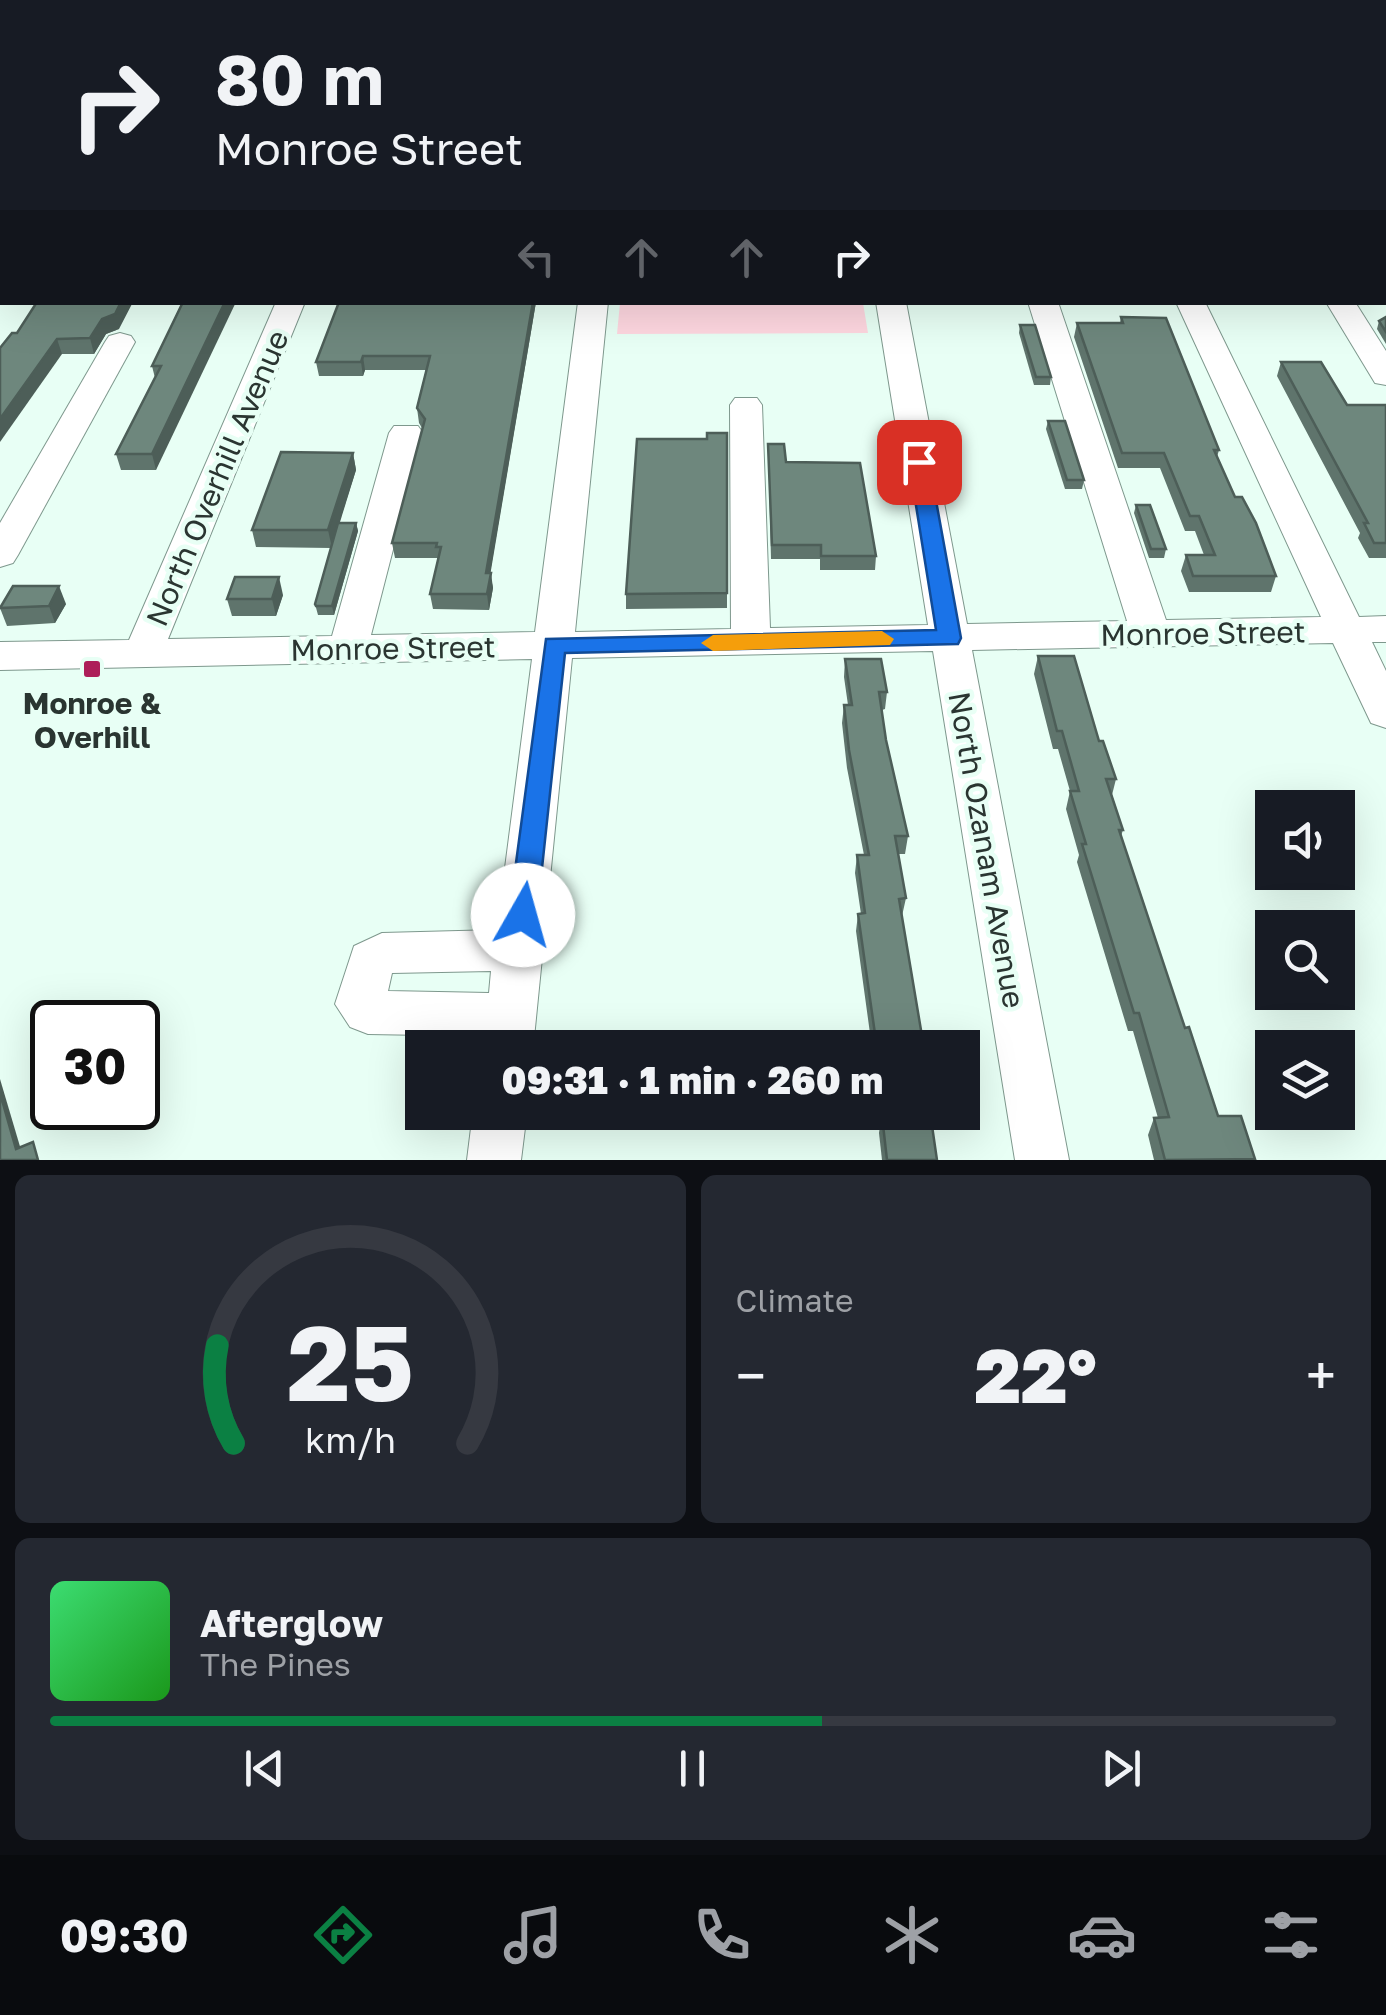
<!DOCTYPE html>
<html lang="en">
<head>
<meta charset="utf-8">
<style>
  :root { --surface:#171b24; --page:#242831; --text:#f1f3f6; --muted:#9ea1a6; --line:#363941; --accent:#0b8043 }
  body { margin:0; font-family:"Golos Text",sans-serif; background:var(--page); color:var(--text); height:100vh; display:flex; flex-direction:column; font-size:38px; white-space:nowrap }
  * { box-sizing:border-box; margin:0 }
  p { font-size:32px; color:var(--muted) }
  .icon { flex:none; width:55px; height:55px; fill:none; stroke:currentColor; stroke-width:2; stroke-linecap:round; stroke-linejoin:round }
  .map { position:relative; height:1160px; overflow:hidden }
  .sheet { display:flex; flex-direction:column; gap:15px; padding:15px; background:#0d0f14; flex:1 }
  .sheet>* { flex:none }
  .banner { position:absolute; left:0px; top:0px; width:1388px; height:305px; box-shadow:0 10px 40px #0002; background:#171b24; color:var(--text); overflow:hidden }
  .controls { position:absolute; left:1255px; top:790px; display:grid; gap:20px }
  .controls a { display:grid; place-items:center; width:100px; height:100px; border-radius:0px; background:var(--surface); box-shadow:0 10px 40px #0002; font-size:50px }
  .speed { position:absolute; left:30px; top:1000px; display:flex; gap:20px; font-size:50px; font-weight:700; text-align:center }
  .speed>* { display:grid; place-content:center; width:130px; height:130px; border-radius:50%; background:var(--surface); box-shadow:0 10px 40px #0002; line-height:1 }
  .speed .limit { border:5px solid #111; border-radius:15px; background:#fff; color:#111 }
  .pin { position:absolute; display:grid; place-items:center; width:85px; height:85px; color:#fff; margin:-42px; border-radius:20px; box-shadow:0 5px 15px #0006 }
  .me { position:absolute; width:110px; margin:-55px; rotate:7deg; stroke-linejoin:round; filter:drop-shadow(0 0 8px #0008) }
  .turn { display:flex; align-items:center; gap:35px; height:210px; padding:0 50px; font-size:45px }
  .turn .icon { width:130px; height:130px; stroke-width:2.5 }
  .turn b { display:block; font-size:70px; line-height:85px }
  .lanes { display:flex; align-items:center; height:95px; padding:0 50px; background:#0003; justify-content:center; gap:50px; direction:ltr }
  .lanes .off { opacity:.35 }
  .big { font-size:75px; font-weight:800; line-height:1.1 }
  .sheet .widget { flex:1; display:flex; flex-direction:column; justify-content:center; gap:15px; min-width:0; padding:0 35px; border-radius:15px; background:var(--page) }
  .sheet .dial { align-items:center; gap:0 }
  .dial svg { height:260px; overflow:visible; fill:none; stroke:var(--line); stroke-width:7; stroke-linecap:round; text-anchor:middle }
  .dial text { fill:var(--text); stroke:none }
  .song { display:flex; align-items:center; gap:30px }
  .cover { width:120px; height:120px; border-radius:15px; background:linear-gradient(135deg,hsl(140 70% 55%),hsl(120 70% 35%)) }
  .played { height:10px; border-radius:5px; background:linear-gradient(90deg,var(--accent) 60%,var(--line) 60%) }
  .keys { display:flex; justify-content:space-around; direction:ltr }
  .heat { display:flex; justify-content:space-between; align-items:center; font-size:55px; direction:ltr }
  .sheet .tiles { flex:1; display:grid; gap:15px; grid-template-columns:1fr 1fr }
  .widget:last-child { grid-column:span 2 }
  .trip { position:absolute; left:405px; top:1030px; width:575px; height:100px; border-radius:0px; background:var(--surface); box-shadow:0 10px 40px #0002; font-weight:800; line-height:100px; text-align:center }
  .menu { display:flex; height:160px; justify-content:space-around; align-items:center; background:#090b0e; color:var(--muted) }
  .menu .icon { width:70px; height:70px }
  .menu .selected { color:var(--accent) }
  .menu b { font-size:45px; color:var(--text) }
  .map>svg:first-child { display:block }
</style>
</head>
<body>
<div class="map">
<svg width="1386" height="1160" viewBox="0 0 1386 1160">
  <rect width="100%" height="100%" fill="#e8fff5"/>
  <path fill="#fed7e0" d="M620 303H863L868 333 617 334Z"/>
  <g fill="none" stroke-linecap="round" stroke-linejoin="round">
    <defs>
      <g id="minor">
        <path d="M0 0H11L0 7Z"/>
        <path d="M590 0H657L589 2Z"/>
        <path d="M1385 163 1386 164V180L1385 179Z"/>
        <path d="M2 281V301L0 302V282Z"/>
        <path d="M276 302H305L168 639 332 636 389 433 394 426H418L423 433 371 635 535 632 578 302H608L575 632 731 629 730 405 735 398H757L762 405 770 628 928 625 876 302H906L967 624 1127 621 1028 302H1058L1166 620 1321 617 1176 302H1205L1359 617 1386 616V642H1372L1386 671V728L1371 723 1333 643 972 650 1069 1160H1015L933 651 572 658 533 1048H481L483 1036 368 1034 350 1027 335 1004 354 946 382 933 497 930 532 659 0 670V642L129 640ZM491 971 489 993 388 991 392 973Z"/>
        <path d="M1326 302H1355L1386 351V385L1375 383Z"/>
        <path d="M120 333 131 336 135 342 18 555 13 563 0 567V523L105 342 109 336Z"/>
        <path d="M473 1112H527L521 1160H467Z"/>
      </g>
      <rect id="major" x="0" y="45" width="2" height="16"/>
    </defs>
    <use href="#minor" stroke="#7e988d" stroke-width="2"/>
    <use href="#major" stroke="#a7506d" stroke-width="2"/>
    <use href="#minor" fill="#fff" fill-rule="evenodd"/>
    <use href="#major" fill="#f39ebb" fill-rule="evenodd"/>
  </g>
  <g fill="#5f746c">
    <rect x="659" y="0" width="339" height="2"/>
    <path d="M1142 0H1386L1385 2H1148Z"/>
    <path d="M183 302 156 470H121L116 454 155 378 152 366Z"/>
    <path d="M536 302 490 573 493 588 489 610 433 609 430 594 438 558H395L392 543 422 428 419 423 417 408 426 370H365L363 376H319L316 362Z"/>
    <path d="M1121 317 1219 450 1217 457 1235 497 1276 576 1271 592H1189L1181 571 1186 555H1204L1195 531H1185L1160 468H1118L1074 337 1077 323H1120Z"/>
    <path d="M1386 317V344L1377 329 1379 321Z"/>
    <path d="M1020 325 1051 377 1050 385H1034L1019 333Z"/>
    <path d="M119 329 106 334 94 354H62L0 348Z"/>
    <path d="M1281 362 1347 405H1386V558H1369L1358 538 1360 533 1277 376Z"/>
    <path d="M1048 421 1084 480 1082 489H1065L1046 429Z"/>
    <path d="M727 433V608L626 609V594L707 439Z"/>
    <path d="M768 444 876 556 875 570H820V559H771Z"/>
    <path d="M353 453 356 470 339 523H356L358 531 334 615H318L315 604 331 548 256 547 252 530Z"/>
    <path d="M1136 505 1166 549 1164 558H1149L1134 513Z"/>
    <path d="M283 595 276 616H232L227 599Z"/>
    <path d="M66 604 55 623 7 626 0 608Z"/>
    <path d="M1038 656 1099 741 1116 779 1112 795 1123 830 1121 836 1185 1028 1218 1116 1255 1160H1154L1148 1135 1154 1118H1158L1133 1031H1128L1077 862 1079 855 1066 809 1070 791 1058 749H1053L1034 674Z"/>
    <path d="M845 659 887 692 885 709 882 710 886 740 908 836 905 854H898L906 898 902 916 924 1048H872L856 931 858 914H861L855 873 857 855H864L847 768 842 723 844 705H848L844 677Z"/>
    <path d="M882 1112H930L937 1160H882L879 1133Z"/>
  </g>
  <g fill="#4d5e58">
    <path d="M62 0H77L75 2H59Z"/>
    <path d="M718 0H751V2H699Z"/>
    <rect x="757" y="0" width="46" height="2"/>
    <path d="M2 200V219L0 222V203Z"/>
    <path d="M121 302H133L119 329 106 334 94 354 90 338 102 319Z"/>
    <path d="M225 302H236L156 470 152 454Z"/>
    <path d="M533 302H536L488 588 486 573Z"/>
    <path d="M57 339 62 354 0 442V419Z"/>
    <path d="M363 356 365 370 363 376 361 362Z"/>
    <path d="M353 453 356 470 332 548 328 530Z"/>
    <path d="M356 523 358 531 334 615 332 606Z"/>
    <path d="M491 573 493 588 489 610 487 594Z"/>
    <path d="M279 577 283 595 276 616 272 599Z"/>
    <path d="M59 586 66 604 55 623 49 606Z"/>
    <path d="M0 1079 24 1160 16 1149 0 1093Z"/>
  </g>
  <g fill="#6e877d" stroke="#4d5e58" stroke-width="2.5">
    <path d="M22 0H62L59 2Z"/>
    <path d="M140 0H585V2H138Z"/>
    <path d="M660 0H718L699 2H660Z"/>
    <path d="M855 0H998V2H872Z"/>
    <path d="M1165 0H1386V28L1385 33V2H1170Z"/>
    <path d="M0 62H2V200L0 203Z"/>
    <path d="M1385 203 1386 204V263L1385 262Z"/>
    <path d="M37 302H121L115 314 102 319 90 338 57 339 0 419V348L12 333H17Z"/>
    <path d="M183 302H225L152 454H116L161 366H152Z"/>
    <path d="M339 302H533L486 573H491L487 594H430L441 547H436L437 543H392L425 419 417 408 430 356H363L361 362H316Z"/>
    <path d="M1121 317 1166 318 1219 450H1214L1235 497H1242L1256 523 1276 576H1193L1186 555H1215L1199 516H1190L1164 453H1122L1077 323H1123Z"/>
    <path d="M1386 317V332L1379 321Z"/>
    <path d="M1020 325H1035L1051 377H1036Z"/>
    <path d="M1281 362H1321L1347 405H1386V543H1374L1364 523H1368Z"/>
    <path d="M1048 421H1065L1084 480H1067Z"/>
    <path d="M707 433H727V593L626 594 637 439H707Z"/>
    <path d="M768 444H784L786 462 860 463 876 556H821V545H772Z"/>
    <path d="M281 452 353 453 328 530H252Z"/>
    <path d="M1136 505H1150L1166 549H1151Z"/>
    <path d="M338 523H356L332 606H316L315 604Z"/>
    <path d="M235 577H279L272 599H227Z"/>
    <path d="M13 586H59L49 606 0 608Z"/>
    <path d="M1038 656H1074L1099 741H1103L1116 779H1106L1123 830H1119L1185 1028 1189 1027 1218 1116H1241L1255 1159 1165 1160 1154 1118 1169 1117 1139 1013H1134L1082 844H1086L1070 791H1079L1062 731H1057Z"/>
    <path d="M845 659H881L887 692H879L886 740 908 836H895L906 898 899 899 924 1048H877L858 914 865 913 857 855H869L849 750 844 705H852Z"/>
    <path d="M0 1093 16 1149 33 1142 38 1160H0Z"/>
    <path d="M887 1112H930L937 1160H887L882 1116 887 1115Z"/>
  </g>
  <path fill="#1a73e8" stroke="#114b97" stroke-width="2.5" d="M919 456 929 462 961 638 958 644 565 653 537 915 533 923 523 927 513 923 509 915 546 639 936 630 909 462Z"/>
  <path fill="#f59e0b" d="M882 631 894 639 890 645 713 651 701 643 713 635Z"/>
  <rect fill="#ad1e59" stroke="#e8fff5" stroke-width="4" x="82" y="659" width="20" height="20" rx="5"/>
  <g text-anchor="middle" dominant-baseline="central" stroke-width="9" stroke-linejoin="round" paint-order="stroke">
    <g font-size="30" fill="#2a3531" stroke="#e8fff5">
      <text transform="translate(217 478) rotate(-67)">North Overhill Avenue</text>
      <text transform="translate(1203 633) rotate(-1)">Monroe Street</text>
      <text transform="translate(393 648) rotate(-1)">Monroe Street</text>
      <text transform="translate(987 850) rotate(80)">North Ozanam Avenue</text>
    </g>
    <g font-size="30" font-weight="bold" fill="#2a3531" stroke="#e8fff5">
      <text x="92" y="703">Monroe &amp;<tspan x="92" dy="34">Overhill</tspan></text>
    </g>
  </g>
</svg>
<div class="controls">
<a><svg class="icon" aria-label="sound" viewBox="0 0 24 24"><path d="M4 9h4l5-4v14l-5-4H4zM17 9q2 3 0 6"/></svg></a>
<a><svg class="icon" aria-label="search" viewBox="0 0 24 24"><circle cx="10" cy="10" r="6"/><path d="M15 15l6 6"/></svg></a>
<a><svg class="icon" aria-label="layers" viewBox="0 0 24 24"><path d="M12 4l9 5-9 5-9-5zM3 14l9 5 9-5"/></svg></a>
</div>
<div class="speed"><div class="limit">30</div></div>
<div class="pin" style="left:919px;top:462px;background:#d93025"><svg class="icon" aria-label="arrive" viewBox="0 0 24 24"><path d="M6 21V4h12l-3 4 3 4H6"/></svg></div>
<svg class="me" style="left:523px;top:915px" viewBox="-20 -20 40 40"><circle r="19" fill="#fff"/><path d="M0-13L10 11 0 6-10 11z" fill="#1a73e8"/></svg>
<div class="trip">09:31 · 1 min · 260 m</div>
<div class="banner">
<div class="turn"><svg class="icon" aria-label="right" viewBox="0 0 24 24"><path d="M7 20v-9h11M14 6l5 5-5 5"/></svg><div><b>80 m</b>Monroe Street</div></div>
<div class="lanes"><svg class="icon off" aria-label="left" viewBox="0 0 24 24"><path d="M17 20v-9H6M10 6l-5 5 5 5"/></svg><svg class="icon off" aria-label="ahead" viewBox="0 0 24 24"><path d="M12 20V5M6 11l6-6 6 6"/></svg><svg class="icon off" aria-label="ahead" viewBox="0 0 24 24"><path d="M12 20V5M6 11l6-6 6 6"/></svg><svg class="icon" aria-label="right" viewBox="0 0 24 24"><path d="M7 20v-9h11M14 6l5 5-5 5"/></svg></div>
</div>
</div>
<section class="sheet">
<div class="tiles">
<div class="widget dial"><svg viewBox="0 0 100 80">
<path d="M14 69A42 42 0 1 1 86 69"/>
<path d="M14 69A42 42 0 0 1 9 39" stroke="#0b8043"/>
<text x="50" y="56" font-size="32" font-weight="700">25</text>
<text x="50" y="72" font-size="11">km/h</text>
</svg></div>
<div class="widget"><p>Climate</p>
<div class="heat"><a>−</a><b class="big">22°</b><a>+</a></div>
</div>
<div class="widget">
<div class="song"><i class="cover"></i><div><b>Afterglow</b><p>The Pines</p></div></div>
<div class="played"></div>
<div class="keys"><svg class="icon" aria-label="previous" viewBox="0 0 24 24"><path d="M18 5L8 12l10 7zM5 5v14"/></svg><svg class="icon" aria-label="pause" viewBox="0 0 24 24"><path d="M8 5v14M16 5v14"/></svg><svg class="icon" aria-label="next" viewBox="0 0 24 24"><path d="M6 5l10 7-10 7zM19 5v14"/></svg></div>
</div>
</div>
</section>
<nav class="menu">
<b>09:30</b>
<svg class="icon selected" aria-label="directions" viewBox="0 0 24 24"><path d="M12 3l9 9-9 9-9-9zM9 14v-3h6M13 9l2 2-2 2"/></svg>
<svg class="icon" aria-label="music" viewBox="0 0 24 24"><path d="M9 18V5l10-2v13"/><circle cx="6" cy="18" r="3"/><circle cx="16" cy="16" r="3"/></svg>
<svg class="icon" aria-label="phone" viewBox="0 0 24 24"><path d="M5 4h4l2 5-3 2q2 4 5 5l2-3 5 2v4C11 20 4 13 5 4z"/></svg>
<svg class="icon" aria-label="climate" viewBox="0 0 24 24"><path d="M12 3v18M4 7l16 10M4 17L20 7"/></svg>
<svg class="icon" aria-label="car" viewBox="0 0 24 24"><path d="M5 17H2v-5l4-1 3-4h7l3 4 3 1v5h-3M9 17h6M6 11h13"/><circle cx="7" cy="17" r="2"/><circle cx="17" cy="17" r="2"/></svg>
<svg class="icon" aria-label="filters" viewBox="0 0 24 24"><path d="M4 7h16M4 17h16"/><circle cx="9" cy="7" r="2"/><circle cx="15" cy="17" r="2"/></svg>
</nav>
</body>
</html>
